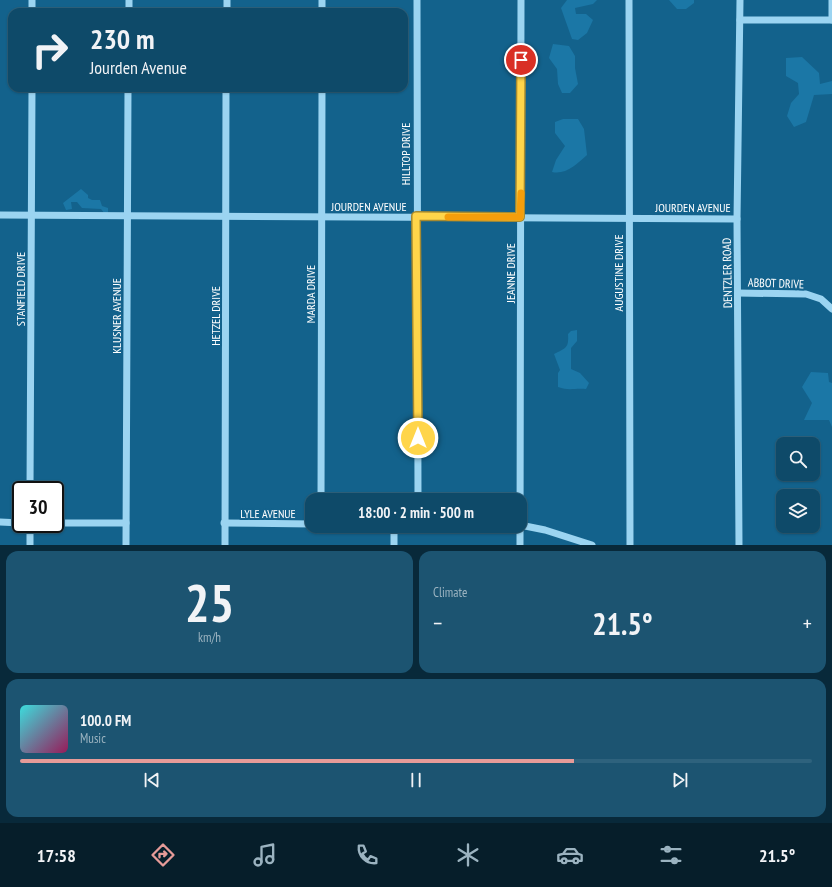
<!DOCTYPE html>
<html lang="en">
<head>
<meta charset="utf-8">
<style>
  :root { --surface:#0e4a69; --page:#1c5471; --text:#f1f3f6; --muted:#9bb3c0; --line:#2e627d; --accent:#e69b98 }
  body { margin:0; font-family:"PT Sans Narrow",sans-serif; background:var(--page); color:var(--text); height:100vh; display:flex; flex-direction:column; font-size:15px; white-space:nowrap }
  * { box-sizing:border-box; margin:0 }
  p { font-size:13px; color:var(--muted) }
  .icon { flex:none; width:22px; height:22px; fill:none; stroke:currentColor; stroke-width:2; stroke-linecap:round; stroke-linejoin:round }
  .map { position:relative; height:545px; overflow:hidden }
  .sheet { display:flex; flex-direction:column; gap:6px; padding:6px; background:#08293a; flex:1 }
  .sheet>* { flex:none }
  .top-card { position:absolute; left:8px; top:8px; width:400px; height:84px; border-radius:12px; box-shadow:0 1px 3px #0004,0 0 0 1px var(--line); background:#0e4a69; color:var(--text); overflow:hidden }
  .buttons { position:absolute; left:776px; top:437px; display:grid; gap:8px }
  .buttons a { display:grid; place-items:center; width:44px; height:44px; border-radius:8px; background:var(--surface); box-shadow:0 1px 3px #0004,0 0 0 1px var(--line); font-size:20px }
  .speed { position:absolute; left:12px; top:481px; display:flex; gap:8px; font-size:20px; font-weight:700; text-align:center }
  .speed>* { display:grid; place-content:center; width:52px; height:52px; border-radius:50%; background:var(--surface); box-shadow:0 1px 3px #0004,0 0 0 1px var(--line); line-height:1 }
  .speed .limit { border:2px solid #111; border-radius:6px; background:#fff; color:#111 }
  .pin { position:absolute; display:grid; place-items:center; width:34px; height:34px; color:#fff; margin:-17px; border:2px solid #fff; border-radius:50%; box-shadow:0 1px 4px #0007 }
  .me { position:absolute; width:44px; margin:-22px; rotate:0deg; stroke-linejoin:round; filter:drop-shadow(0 0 3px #0008) }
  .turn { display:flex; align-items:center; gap:14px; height:84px; padding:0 16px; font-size:18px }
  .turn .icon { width:52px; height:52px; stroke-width:2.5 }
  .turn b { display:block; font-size:28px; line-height:34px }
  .big { font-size:30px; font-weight:700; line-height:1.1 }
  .sheet .widget { flex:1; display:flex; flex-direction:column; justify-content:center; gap:6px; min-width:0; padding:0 14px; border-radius:12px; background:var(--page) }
  .sheet .dial { align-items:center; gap:0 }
  .dial b { font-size:52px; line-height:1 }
  .song { display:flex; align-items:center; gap:12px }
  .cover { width:48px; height:48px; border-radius:6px; background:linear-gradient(135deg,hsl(180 70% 55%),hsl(330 70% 35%)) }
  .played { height:4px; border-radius:2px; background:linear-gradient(90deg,var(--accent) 70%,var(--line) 70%) }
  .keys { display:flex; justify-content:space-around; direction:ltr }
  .heat { display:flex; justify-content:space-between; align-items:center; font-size:22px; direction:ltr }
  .sheet .tiles { flex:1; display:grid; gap:6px; grid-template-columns:1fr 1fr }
  .widget:last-child { grid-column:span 2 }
  .trip { position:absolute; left:305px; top:493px; width:222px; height:40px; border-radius:12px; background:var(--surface); box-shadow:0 1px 3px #0004,0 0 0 1px var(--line); font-weight:700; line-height:40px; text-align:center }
  .menu { display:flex; height:64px; justify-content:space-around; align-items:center; background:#061e2a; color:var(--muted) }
  .menu .icon { width:28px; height:28px }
  .menu .on { color:var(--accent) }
  .menu b { font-size:18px; color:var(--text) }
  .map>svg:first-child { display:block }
</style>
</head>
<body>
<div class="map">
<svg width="832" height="545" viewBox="0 0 832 545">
  <rect width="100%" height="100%" fill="#13628c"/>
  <g fill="#1b77a6">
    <path d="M567 0H597L593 4 575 8 576 14H586L593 20 587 33 578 40 572 39 561 8Z"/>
    <path d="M669 0H694V3L686 9H677Z"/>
    <path d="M553 44 569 46 575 56V68L578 84 570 93H562L558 84 557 69 549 58Z"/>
    <path d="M802 57 819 73 820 84 832 81V94L814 95 806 122 794 127 787 116 791 103 799 94 798 83 786 76V58Z"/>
    <path d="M563 119H578L584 129 587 155C577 164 566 175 552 172L556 160 565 146 555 133V122Z"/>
    <path d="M81 189 88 195V198L92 200H100L102 206 108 208V214H105L101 209 82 208 77 202H71L72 209 66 210 63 203Z"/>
    <path d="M577 330V341L571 348V369L580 373 589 383 586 389C574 388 569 391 558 387V373L560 370 554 354C566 348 569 348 568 334L571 331Z"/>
    <path d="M811 372 828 373 829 382 832 383V427L829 420H804L812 403 802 387Z"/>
  </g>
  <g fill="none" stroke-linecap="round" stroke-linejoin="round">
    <g stroke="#9bd4f1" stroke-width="7">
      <path d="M417 0 418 500"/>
      <path d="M629 0 630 545"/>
      <path d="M32 12V0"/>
      <path d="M129 12V0"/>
      <path d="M227 12V0"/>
      <path d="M322 12V0"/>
      <path d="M740 20H832"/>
      <path d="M832 20V0"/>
      <path d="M0 215 737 219"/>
      <path d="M738 293 806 294 821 299 832 309"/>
      <path d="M30 490 32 88"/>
      <path d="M321 500 322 88"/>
      <path d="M0 522 21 523"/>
      <path d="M55 523H126"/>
      <path d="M224 523 312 524"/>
      <path d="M30 524V545"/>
      <path d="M520 525 545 530 592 545"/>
      <path d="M126 545 128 88"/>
      <path d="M225 545 226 88"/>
      <path d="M394 545V526"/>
      <path d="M520 545 521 0"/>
      <path d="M739 545 737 219 740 0"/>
    </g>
  </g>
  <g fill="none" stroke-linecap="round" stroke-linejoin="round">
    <defs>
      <path id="route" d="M418 438 416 216 520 217 521 60"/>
    </defs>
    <use href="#route" stroke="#a68a30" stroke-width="10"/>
    <use href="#route" stroke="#ffd54a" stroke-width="7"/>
    <path stroke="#f59e0b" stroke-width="7" d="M448 217H520L521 193"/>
  </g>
  <g text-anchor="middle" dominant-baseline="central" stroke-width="4" stroke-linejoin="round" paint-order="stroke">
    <g font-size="12" fill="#fff" stroke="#13628c">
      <text transform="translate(405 154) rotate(-90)">HILLTOP DRIVE</text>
      <text x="369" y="206">JOURDEN AVENUE</text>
      <text x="693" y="207">JOURDEN AVENUE</text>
      <text transform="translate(510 273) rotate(-90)">JEANNE DRIVE</text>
      <text transform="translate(618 273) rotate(-90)">AUGUSTINE DRIVE</text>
      <text transform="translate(727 273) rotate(-91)">DENTZLER ROAD</text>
      <text transform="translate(776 283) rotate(2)">ABBOT DRIVE</text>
      <text transform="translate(20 289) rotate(-90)">STANFIELD DRIVE</text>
      <text transform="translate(310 294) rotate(-90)">MARDA DRIVE</text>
      <text transform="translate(116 316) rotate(-90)">KLUSNER AVENUE</text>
      <text transform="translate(215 316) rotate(-90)">HETZEL DRIVE</text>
      <text x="268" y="513">LYLE AVENUE</text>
    </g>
  </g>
</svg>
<div class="buttons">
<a><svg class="icon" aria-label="search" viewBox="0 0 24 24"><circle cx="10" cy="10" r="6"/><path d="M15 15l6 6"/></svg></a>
<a><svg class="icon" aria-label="layers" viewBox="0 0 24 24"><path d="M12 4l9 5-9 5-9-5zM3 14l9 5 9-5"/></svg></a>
</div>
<div class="speed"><div class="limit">30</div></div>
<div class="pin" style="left:521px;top:60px;background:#d93025"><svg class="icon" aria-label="arrive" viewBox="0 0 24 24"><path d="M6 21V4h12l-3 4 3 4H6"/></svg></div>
<svg class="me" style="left:418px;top:438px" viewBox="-20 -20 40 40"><circle r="17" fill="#ffd54a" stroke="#fff" stroke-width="3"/><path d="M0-11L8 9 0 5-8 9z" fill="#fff"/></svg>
<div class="trip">18:00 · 2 min · 500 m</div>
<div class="top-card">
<div class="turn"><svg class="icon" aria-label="right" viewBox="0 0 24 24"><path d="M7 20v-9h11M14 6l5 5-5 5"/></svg><div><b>230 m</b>Jourden Avenue</div></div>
</div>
</div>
<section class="sheet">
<div class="tiles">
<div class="widget dial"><b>25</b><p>km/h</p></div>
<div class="widget"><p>Climate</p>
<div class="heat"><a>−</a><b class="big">21.5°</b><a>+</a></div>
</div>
<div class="widget">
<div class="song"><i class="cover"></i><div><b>100.0 FM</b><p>Music</p></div></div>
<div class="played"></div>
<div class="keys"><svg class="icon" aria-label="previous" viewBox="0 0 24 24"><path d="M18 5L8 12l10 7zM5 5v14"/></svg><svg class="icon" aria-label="pause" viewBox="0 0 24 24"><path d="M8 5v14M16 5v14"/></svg><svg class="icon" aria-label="next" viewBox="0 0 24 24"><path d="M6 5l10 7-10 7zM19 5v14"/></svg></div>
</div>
</div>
</section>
<nav class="menu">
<b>17:58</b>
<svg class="icon on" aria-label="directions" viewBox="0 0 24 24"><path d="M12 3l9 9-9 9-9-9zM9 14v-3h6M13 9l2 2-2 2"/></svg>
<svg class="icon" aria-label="music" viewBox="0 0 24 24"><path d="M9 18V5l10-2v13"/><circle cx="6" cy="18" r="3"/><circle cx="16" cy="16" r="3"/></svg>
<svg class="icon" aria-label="phone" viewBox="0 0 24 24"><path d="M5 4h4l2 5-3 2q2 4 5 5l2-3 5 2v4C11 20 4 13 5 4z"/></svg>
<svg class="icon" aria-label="climate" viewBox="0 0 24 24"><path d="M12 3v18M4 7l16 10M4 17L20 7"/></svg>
<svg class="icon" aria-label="car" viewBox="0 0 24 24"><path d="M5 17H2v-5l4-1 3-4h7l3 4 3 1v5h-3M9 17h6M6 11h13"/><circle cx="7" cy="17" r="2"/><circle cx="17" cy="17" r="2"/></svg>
<svg class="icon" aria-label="filters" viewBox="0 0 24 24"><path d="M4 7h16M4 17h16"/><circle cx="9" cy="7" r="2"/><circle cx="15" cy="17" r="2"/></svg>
<b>21.5°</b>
</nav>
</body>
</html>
